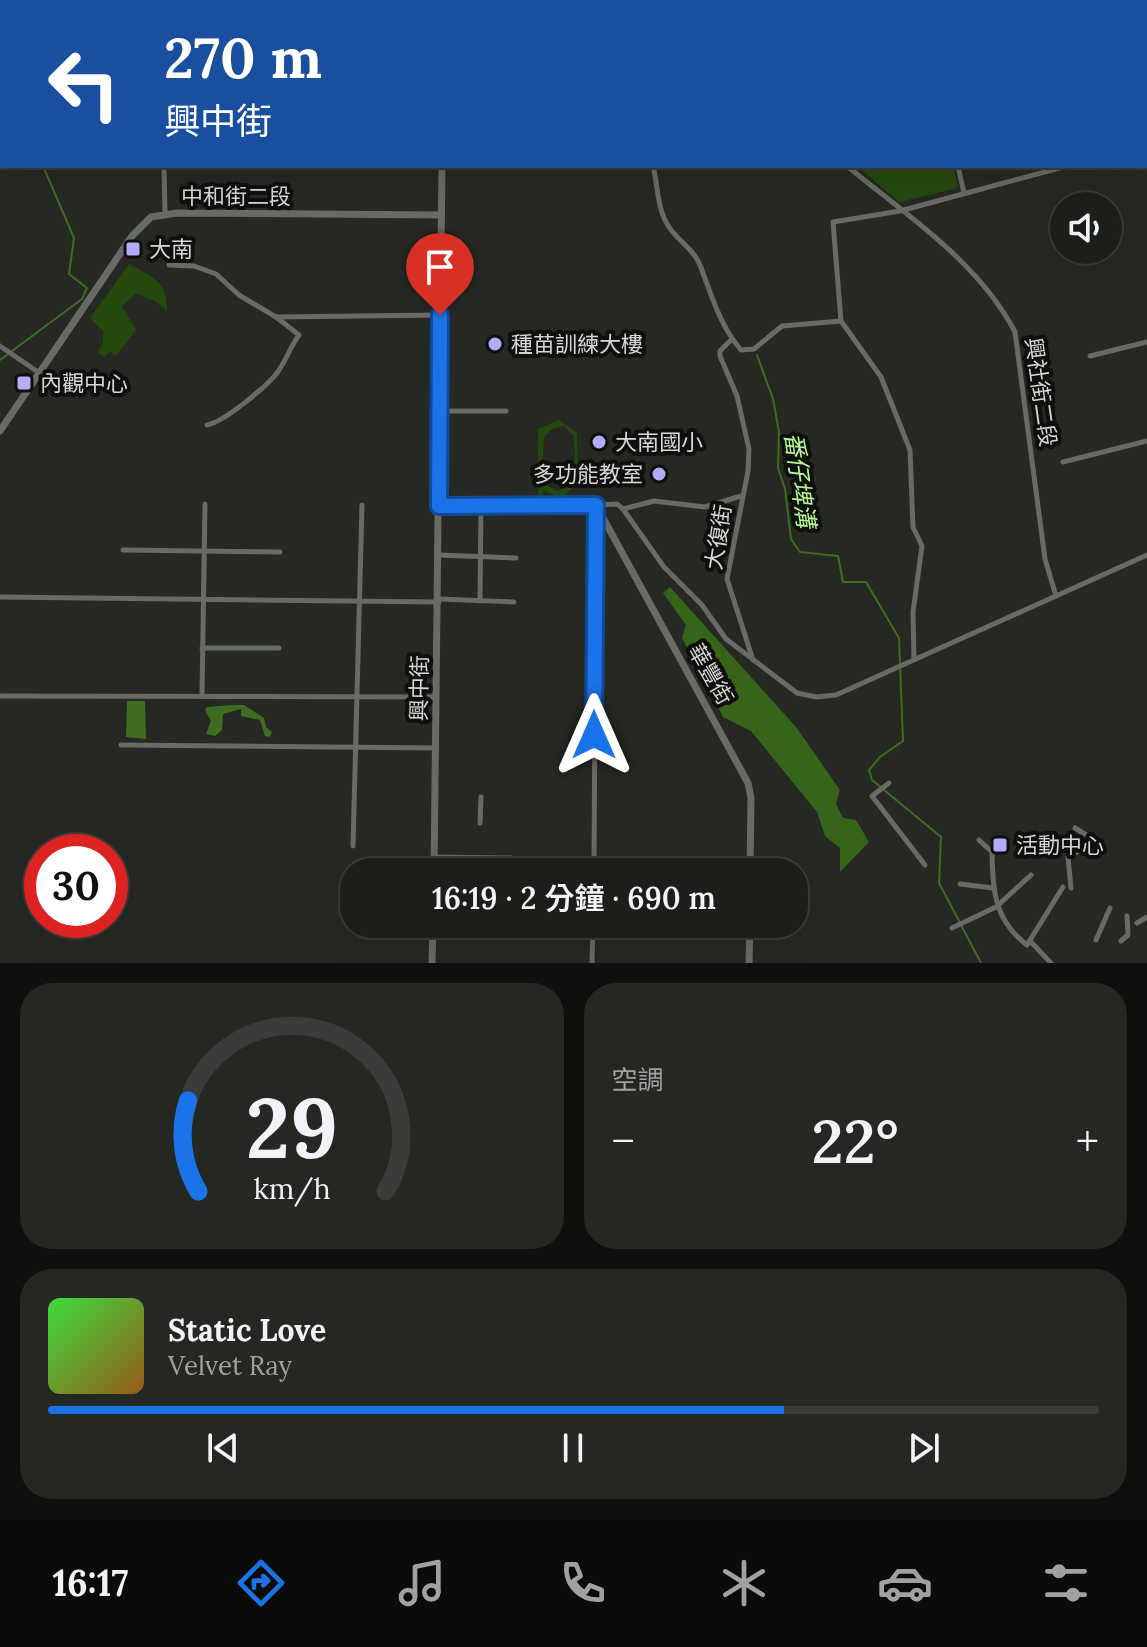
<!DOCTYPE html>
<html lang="zh-TW">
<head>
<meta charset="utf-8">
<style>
  :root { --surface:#1c1e1a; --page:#252723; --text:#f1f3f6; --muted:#a0a2a2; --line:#3a3c39; --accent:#1a73e8 }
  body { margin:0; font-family:Lora,"Noto Sans TC",serif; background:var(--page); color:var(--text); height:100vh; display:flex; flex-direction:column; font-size:30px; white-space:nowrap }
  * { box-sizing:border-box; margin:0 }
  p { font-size:26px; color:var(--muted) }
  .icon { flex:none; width:44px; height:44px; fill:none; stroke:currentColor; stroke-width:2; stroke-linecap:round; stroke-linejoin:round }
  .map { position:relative; height:963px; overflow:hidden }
  .sheet { display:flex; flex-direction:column; gap:20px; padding:20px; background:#0f100e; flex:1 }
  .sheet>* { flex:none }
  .guide { position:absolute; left:0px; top:0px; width:1148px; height:168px; box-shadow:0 8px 32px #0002,0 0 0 2px var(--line); background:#1a4fa0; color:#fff; overflow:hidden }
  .controls { position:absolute; left:1050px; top:192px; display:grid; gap:16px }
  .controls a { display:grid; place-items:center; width:72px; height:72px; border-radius:50%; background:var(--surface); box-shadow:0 8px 32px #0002,0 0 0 2px var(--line); font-size:40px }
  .speed { position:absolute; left:24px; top:834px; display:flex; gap:16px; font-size:40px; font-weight:700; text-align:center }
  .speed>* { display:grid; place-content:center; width:104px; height:104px; border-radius:50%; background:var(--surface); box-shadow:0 8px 32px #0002,0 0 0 2px var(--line); line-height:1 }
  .speed .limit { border:12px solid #d22; background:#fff; color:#111 }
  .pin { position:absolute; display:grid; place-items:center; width:68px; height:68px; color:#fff; margin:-82px -34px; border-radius:50% 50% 50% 0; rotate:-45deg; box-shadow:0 0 8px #0007 }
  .pin .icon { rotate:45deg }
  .me { position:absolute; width:88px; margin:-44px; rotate:0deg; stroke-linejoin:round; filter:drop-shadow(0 0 6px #0008) }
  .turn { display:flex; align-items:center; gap:28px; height:168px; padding:0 32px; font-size:36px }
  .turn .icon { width:104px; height:104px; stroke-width:2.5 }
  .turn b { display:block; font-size:56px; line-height:68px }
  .big { font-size:60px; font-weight:600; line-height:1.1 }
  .sheet .widget { flex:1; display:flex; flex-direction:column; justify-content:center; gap:12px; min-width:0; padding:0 28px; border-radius:32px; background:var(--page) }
  .sheet .dial { align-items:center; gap:0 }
  .dial svg { height:208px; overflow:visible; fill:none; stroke:var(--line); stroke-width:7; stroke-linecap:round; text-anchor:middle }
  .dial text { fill:var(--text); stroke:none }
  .song { display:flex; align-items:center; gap:24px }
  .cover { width:96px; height:96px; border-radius:12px; background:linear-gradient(135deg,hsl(120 70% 55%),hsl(30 70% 35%)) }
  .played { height:8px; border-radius:4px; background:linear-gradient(90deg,var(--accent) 70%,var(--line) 70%) }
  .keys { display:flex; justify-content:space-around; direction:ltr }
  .heat { display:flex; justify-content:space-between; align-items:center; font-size:44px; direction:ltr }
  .sheet .tiles { flex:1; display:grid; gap:20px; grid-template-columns:1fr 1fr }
  .widget:last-child { grid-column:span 2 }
  .trip { position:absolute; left:340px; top:858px; width:468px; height:80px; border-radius:32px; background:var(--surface); box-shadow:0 8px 32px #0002,0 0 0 2px var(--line); font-weight:600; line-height:80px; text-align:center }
  .tabs { display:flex; height:128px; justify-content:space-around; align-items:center; background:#0b0c0a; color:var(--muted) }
  .tabs .icon { width:56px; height:56px }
  .tabs .selected { color:var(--accent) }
  .tabs b { font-size:36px; color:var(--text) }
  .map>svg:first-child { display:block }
</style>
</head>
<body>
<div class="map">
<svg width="1147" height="963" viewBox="0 0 1147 963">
  <rect width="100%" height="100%" fill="#252823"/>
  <g fill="#25490d" fill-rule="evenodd">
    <rect x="196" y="0" width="154" height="2"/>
    <rect x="792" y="0" width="128" height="2"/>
    <path d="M857 166H953L958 188 899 202Z"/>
    <path d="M129 264C154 278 167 280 167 311L157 302 136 293 122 306 136 330 116 356 110 351 104 357 98 352 103 342V331L90 318Z"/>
    <path d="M559 420 577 433 578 481 562 499 543 490V500L538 499V429ZM564 426 574 436C574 455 581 485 558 491 536 486 544 456 544 437L552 429Z"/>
  </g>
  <path fill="#366418" d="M670 587 796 727 840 790 836 804 843 818 856 820 869 842 840 872V848L825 836 817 812 751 731 723 717 682 638 686 625 663 593Z"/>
  <g fill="#3e6d22">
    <path d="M127 701H145L146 739 126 737Z"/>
    <path d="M234 705H244L264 718 266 727 272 732 270 737 265 736 260 720 241 716V709L223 714 222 730 215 736 206 734 211 721 205 710 207 707Z"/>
  </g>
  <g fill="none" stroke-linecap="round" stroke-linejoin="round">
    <g stroke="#3e6d22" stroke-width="2">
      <path d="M89 2 90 0"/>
      <path d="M757 355 773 399 779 432 778 468 785 489 791 539 800 552 838 556 843 582H866L899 638 903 741 880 757 869 770 872 780 941 837 939 883 981 963"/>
      <path d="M0 360 82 299 87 288 69 274 74 238 43 166"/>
    </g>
    <g stroke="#676a65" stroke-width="5">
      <path d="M596 0 598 2"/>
      <path d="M781 0V2"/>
      <path d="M920 0V2"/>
      <path d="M142 2V0"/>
      <path d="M190 2 191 0"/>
      <path d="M497 2 498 0"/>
      <path d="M635 2 640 0"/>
      <path d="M1146 145H1147"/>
      <path d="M164 166 165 214"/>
      <path d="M653 166C658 185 657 210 669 227 677 240 693 248 700 265 712 296 719 324 741 350L754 349 782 326 841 321"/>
      <path d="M847 166C906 215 979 262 1015 332L1045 559 1056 596"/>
      <path d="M958 166 964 193"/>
      <path d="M169 265 194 266 216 274 239 295 276 317 440 315"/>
      <path d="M732 339 720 351V356L737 396 749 449 748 471 727 579 753 660"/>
      <path d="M0 346 38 372"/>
      <path d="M1090 356 1147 342"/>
      <path d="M440 411H506"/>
      <path d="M207 425C224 422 266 387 277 373 286 361 290 347 299 335L276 317"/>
      <path d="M1063 462 1147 441"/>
      <path d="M623 509 654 501 705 507 741 496"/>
      <path d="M123 550 280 552"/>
      <path d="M439 555 516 558"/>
      <path d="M0 597 439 602"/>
      <path d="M439 599 514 602"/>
      <path d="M480 601 481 506"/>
      <path d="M202 648H279"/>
      <path d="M914 660 913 612 922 546 913 527 910 450 881 377 841 321 833 222 900 211 1067 166"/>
      <path d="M202 695 205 504"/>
      <path d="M0 696 436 697"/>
      <path d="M121 745 436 748"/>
      <path d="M889 783 872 796 925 865"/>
      <path d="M480 823 481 797"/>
      <path d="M979 840 992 852C993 891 994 920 1027 945L1063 887"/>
      <path d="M353 846 362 505"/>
      <path d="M434 857 511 858"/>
      <path d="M594 872 596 505 617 504 623 509 664 567 702 605 726 639 797 693 816 697 836 695 1147 555"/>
      <path d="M960 884 993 888"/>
      <path d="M1071 888 1068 857 1090 844 1088 836 1075 828"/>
      <path d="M1137 923 1147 917"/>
      <path d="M952 928 996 907 1031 875"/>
      <path d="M1096 940 1110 908"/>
      <path d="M1030 941 1051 963"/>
      <path d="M1121 941 1128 935 1127 916"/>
      <path d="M592 963 593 924"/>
    </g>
    <g stroke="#676a65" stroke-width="7">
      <path d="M480 0V2"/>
      <path d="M1110 0V2"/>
      <path d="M1146 125 1147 129"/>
      <path d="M0 431 132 236 151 217 177 213 441 215"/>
      <path d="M439 506 596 505 748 783 751 798 750 872"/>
      <path d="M434 872 442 166"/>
      <path d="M432 963 433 924"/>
      <path d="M749 963 750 924"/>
    </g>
  </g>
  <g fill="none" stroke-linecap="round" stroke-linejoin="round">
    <defs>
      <path id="route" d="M440 315 439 506 596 505 594 735"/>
    </defs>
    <use href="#route" stroke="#114b97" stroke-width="20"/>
    <use href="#route" stroke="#1a73e8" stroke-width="14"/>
  </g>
  <g fill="#b1adfa" stroke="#0f100e" stroke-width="3">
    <rect x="125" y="241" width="16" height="16" rx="4"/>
    <circle cx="495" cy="344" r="8"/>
    <rect x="16" y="375" width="16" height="16" rx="4"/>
    <circle cx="599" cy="442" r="8"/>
    <circle cx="659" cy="474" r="8"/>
    <rect x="992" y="837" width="16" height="16" rx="4"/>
  </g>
  <g text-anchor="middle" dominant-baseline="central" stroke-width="8" stroke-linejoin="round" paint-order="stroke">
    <g font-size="22" fill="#d5d7d5" stroke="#0f100e">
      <text x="236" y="196">中和街二段</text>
      <text transform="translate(1041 392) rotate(82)">興社街二段</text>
      <text transform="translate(718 537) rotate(-81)">大復街</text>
      <text transform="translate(711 674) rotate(60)">華豐街</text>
      <text transform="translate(419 688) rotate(-89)">興中街</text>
    </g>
    <g font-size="22" fill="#d5d7d5" stroke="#0f100e" text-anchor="start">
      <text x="149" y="249">大南</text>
      <text x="511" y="344">種苗訓練大樓</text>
      <text x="40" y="383">內觀中心</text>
      <text x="615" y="442">大南國小</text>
      <text x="643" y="474" text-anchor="end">多功能教室</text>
      <text x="1016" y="845">活動中心</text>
    </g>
    <g font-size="24" font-style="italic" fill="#b4f792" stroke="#0f100e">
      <text transform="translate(800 480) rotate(82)">番仔埤溝</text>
    </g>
  </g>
</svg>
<div class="controls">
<a><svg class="icon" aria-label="sound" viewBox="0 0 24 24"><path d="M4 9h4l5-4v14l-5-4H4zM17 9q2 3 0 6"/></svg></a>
</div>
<div class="speed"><div class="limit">30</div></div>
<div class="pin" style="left:440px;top:315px;background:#d93025"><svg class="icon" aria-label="arrive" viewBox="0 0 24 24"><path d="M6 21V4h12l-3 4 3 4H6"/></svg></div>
<svg class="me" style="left:594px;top:735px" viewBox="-20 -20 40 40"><path d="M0-17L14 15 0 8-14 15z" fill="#1a73e8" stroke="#fff" stroke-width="4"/></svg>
<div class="trip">16:19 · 2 分鐘 · 690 m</div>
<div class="guide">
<div class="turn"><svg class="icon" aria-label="left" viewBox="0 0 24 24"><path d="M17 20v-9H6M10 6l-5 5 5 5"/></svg><div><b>270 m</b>興中街</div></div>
</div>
</div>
<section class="sheet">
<div class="tiles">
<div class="widget dial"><svg viewBox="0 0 100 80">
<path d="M14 69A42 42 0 1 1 86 69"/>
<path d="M14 69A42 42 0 0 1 10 34" stroke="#1a73e8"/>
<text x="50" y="56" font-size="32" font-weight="700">29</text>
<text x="50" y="72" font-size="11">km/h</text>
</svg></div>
<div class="widget"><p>空調</p>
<div class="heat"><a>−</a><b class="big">22°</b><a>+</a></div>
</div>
<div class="widget">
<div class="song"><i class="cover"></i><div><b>Static Love</b><p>Velvet Ray</p></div></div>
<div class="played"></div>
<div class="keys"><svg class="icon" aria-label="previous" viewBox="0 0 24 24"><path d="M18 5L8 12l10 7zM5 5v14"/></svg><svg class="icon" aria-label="pause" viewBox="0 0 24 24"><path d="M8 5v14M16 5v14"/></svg><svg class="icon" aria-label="next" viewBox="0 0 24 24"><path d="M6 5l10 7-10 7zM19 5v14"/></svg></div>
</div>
</div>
</section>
<nav class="tabs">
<b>16:17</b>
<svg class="icon selected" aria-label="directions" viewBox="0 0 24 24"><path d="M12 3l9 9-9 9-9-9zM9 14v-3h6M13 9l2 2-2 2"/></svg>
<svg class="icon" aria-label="music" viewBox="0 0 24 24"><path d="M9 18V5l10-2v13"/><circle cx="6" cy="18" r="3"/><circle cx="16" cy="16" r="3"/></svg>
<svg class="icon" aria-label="phone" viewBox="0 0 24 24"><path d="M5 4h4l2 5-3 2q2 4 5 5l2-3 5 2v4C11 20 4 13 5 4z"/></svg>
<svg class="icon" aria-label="climate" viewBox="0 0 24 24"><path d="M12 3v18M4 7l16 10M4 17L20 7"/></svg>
<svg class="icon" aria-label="car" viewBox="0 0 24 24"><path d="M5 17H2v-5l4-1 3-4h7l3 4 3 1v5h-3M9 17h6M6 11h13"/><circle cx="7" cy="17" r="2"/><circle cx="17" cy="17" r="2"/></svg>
<svg class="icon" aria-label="filters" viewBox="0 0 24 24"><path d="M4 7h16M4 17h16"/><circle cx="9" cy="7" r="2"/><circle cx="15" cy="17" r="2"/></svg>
</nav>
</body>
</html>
